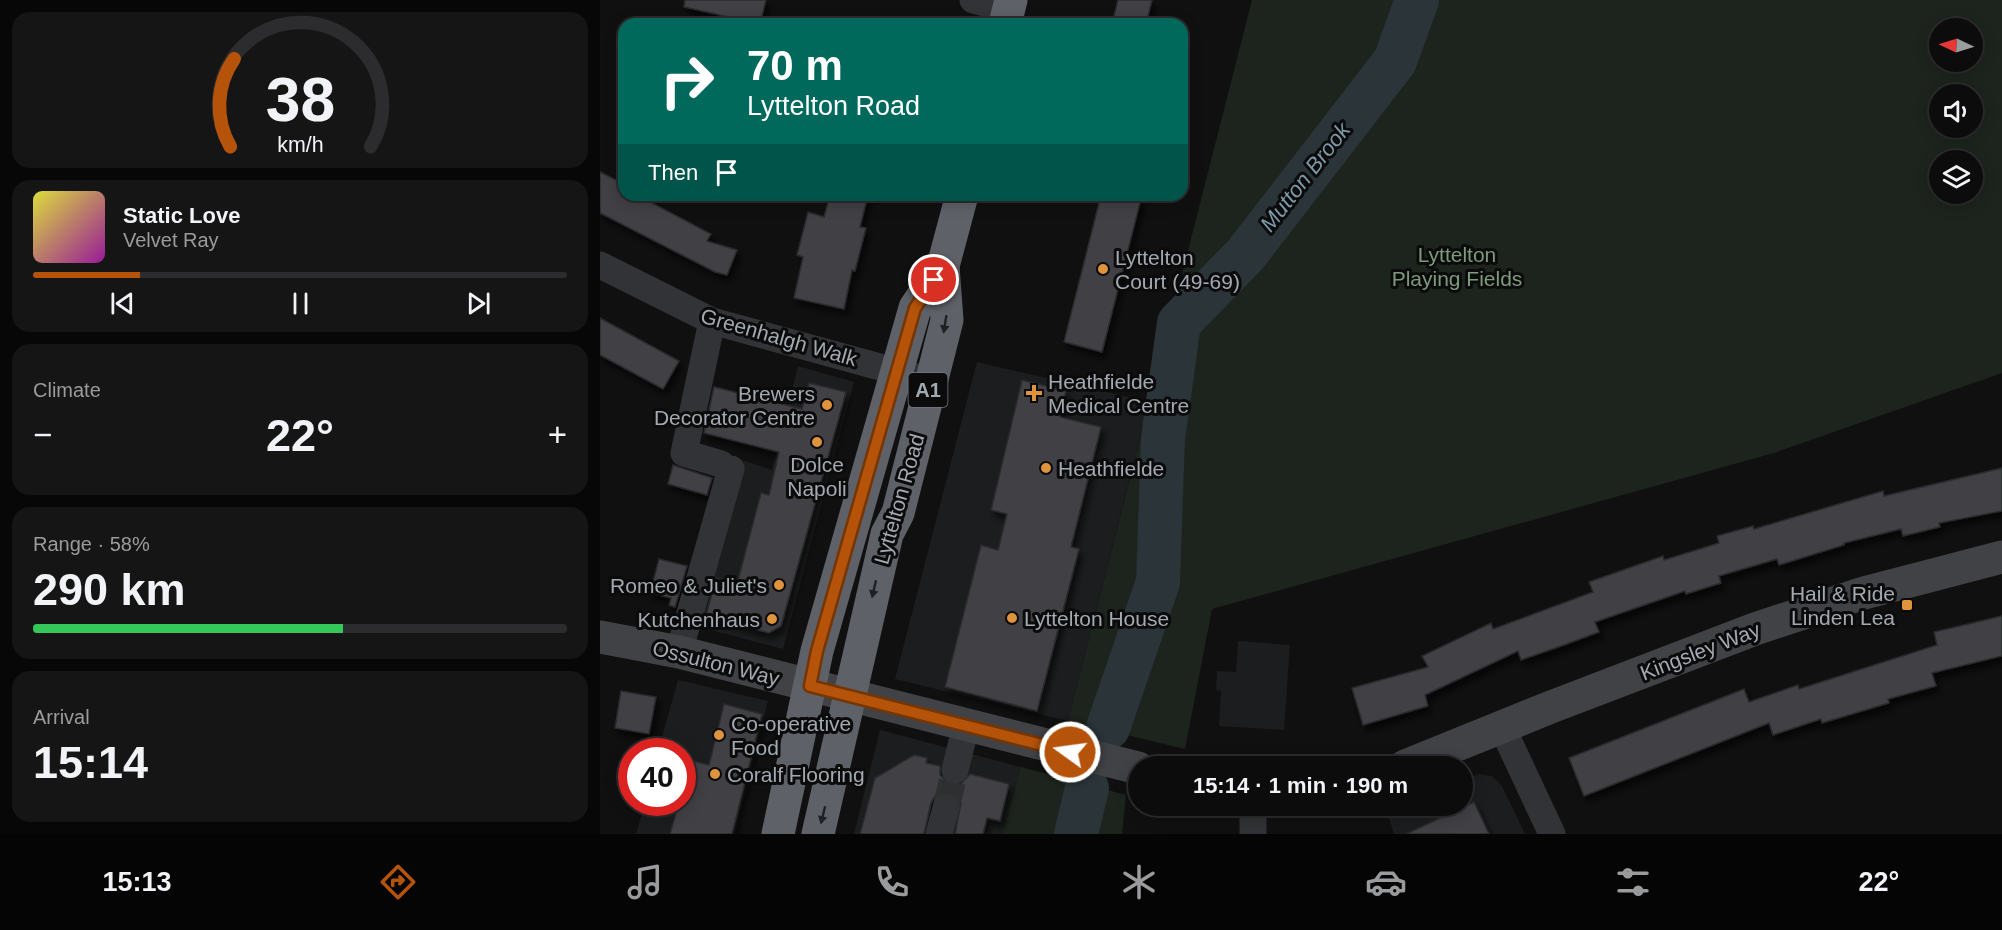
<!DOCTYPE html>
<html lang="en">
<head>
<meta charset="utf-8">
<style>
  :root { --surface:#0c0c0d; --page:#151516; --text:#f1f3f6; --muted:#9a9b9d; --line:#2c2c2e; --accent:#b45309 }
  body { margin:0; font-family:Arial,sans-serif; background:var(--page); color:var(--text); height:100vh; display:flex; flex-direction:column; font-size:22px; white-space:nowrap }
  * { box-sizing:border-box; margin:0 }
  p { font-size:20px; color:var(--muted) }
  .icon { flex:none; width:33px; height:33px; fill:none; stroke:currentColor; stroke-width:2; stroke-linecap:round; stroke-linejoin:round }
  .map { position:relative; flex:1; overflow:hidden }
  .sheet { display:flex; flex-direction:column; gap:12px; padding:12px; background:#070707; width:600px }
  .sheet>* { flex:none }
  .guide { position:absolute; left:18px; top:18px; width:570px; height:183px; border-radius:18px; box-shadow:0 3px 15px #0003,0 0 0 2px var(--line); background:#00695c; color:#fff; overflow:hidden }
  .needle { width:39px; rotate:274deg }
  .buttons { position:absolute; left:1329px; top:18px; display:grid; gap:12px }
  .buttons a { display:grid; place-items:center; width:54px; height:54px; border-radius:50%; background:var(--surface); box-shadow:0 3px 15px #0003,0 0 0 2px var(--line); font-size:30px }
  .speed { position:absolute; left:18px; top:738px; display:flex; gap:12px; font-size:30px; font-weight:700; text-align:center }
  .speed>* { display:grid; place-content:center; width:78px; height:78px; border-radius:50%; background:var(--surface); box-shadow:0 3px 15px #0003,0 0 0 2px var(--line); line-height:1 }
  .speed .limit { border:9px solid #d22; background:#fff; color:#111 }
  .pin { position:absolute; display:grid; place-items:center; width:51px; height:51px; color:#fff; margin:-26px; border:3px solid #fff; border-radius:50%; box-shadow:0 2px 6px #0007 }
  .me { position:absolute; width:66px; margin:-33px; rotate:284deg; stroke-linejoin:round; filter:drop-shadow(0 0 4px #0008) }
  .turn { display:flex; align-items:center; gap:21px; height:126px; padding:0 30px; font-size:27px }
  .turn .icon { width:78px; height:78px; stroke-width:2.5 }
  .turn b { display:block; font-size:42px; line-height:51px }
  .then { display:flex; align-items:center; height:57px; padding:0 30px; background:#0003; gap:12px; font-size:22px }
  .big { font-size:45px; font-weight:600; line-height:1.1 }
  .sheet .card { flex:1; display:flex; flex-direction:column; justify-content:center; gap:9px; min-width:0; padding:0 21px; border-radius:18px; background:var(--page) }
  .sheet .dial { align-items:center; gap:0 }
  .dial svg { height:156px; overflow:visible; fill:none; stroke:var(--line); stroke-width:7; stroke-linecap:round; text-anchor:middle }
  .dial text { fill:var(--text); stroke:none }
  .song { display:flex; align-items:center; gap:18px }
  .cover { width:72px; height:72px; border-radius:9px; background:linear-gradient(135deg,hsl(60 70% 55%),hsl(300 70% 35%)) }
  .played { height:6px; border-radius:3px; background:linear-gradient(90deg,var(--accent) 20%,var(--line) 20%) }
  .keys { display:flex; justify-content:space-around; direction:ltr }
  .heat { display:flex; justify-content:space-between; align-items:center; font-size:33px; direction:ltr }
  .charge { height:9px; border-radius:4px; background:linear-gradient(90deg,#34c759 58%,var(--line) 0) }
  .trip { position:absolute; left:528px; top:756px; width:345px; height:60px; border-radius:30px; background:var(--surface); box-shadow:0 3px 15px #0003,0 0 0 2px var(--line); font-weight:600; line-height:60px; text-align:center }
  .tab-bar { display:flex; height:96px; justify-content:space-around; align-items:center; background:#050505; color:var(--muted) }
  .tab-bar .icon { width:42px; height:42px }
  .tab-bar .selected { color:var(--accent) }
  .tab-bar b { font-size:27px; color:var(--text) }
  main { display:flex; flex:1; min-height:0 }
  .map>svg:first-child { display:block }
</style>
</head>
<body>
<main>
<section class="sheet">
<div class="card dial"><svg viewBox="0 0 100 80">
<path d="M14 69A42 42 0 1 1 86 69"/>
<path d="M14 69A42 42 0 0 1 16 24" stroke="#b45309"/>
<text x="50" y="56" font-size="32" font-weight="700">38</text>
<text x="50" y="72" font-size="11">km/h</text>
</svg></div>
<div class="card">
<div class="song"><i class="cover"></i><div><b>Static Love</b><p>Velvet Ray</p></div></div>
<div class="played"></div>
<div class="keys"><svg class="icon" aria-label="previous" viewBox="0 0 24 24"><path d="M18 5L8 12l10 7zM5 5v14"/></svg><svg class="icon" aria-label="pause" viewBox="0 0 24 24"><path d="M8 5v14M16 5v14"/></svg><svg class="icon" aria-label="next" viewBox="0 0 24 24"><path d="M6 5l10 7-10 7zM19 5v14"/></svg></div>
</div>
<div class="card"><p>Climate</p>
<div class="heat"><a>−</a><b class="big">22°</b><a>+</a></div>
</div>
<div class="card"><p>Range · 58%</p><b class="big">290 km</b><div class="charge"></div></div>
<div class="card"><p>Arrival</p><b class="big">15:14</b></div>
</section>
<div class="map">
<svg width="1402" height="834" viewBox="0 0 1402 834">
  <defs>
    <filter id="shadow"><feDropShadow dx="3.5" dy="6" stdDeviation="3" flood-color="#0009"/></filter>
  </defs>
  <rect width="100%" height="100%" fill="#101011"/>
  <g fill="#1c1d1e">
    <path d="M377 362 549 402 468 721 295 679Z"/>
    <path d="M198 366 254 382 183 649 92 625 139 459 172 470Z"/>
    <path d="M638 641 690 645 684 730 619 726 621 691 616 690 617 671 636 672Z"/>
    <path d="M78 680 168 701 135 834H36L45 803 82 802V752L58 751Z"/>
    <path d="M280 730 421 767 402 834H254Z"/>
    <path d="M879 774 892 776 902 786 925 834H794L785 806H862L863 780Z"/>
  </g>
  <g fill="#1d241d" fill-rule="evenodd">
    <path d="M652 0H1402V373L1174 453 612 609 585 749 468 721ZM1340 28H1372V62H1340ZM1340 94H1372V128H1340ZM1340 160H1372V194H1340Z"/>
    <path d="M421 767 526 795 522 834H402Z"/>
  </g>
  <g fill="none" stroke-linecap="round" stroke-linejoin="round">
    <g stroke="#2b3439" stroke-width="44">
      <path d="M508 728 558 582 563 438 579 323 646 254 795 61 817 0"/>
      <path d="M476 834 487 788"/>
    </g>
  </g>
  <g fill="#3f4144" stroke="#2a2b2d" stroke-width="1.5" filter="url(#shadow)">
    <path d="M85 0H166L160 24 84 7Z"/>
    <path d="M518 0H552L546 24H512Z"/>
    <path d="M0 172 24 184V195H37L111 234 107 241 137 250 127 275 115 272 0 213Z"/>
    <path d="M230 195H268L260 227 266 228 255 271 252 270 244 309 194 298 203 257 197 255 208 212 224 217Z"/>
    <path d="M501 195H542L502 352 464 342Z"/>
    <path d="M0 318 79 361 63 389 0 355Z"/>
    <path d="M422 380 466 391 460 417 501 427 471 547 479 549 437 711 345 687 381 545 398 550 407 514 391 510Z"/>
    <path d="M209 383 246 392 181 626 169 633 106 616 116 578 137 584 161 493 169 495 179 452 104 433 114 387 202 409Z"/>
    <path d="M73 465 112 478 107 495 68 484Z"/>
    <path d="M1402 468V511L1339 523 1340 527 1303 536 1301 529 1244 543V545L1179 565 1177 559 1119 576 1121 583 1086 594 1085 591 995 622 999 632 964 645 921 660 918 651 825 695 828 706 763 725 752 688 828 667 822 656 891 623 893 629 993 592 989 582 1063 556 1064 560 1119 543 1117 536 1153 526 1154 529 1283 491 1284 496Z"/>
    <path d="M59 559 87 566 75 607 69 605 71 598 50 593Z"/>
    <path d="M1402 616V656L1332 673 1336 686 1288 699 1289 703 1222 723 1221 719 1173 735 1169 723 984 796 969 758 1144 689 1149 702 1198 685 1199 689 1337 645 1334 632Z"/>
    <path d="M21 691 56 697 49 734 15 728Z"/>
    <path d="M124 704 162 714 132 834H70L79 802H82V758L109 765Z"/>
    <path d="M314 755 327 758 326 763 340 766V775L351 785H360L370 774 409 784 400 821 387 818 383 834H355L361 803 357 797 343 793 335 796 331 803 324 834H260L275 778Z"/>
    <path d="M874 802 889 834H806Z"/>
  </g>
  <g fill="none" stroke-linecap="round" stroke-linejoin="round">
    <path stroke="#2d2f31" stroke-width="27" stroke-dasharray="27 14" stroke-linecap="butt" d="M346 808 355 770"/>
    <g stroke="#323336" stroke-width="27">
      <path d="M373 0 408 9"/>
      <path d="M0 265 112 321 331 381"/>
      <path d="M112 321 84 453 121 464"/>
      <path d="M79 652 131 469"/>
      <path d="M902 727 952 834"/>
      <path d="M355 770 366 726"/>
      <path d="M653 806V834"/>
      <path d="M339 834 346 808"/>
    </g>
    <g stroke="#404246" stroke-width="33">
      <path d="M0 637 79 652 538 768"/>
      <path d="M805 766 951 707 1155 629 1264 593 1402 557"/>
    </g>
    <g stroke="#5e6167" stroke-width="33">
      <path d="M405 24 411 0"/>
      <path d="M178 834 217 651 315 308 343 266"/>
      <path d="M218 834 287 534 298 513 347 320 343 266 362 195"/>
    </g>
  </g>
  <defs><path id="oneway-solid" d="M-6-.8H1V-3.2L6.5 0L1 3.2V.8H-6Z" transform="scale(1.5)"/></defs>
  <g fill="#202023">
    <use href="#oneway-solid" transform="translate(345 324) rotate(99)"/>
    <use href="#oneway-solid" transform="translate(274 589) rotate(103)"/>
    <use href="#oneway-solid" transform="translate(223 815) rotate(104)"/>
  </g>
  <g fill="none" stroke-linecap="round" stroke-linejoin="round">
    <defs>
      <path id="route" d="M334 280 315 308 217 651 210 686 470 752"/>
    </defs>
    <use href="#route" stroke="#753606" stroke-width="15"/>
    <use href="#route" stroke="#b45309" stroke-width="10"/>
  </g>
  <g fill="#de933c" stroke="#0b0b0c" stroke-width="2">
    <circle cx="503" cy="269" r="6"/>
    <path d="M431 384h6v6h6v6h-6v6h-6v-6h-6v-6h6z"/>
    <circle cx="227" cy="405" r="6"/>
    <circle cx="217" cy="442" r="6"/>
    <circle cx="446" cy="468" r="6"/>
    <circle cx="179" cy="585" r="6"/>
    <rect x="1301" y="599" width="12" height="12" rx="3"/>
    <circle cx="412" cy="618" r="6"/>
    <circle cx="172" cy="619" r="6"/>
    <circle cx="119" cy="735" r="6"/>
    <circle cx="115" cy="774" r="6"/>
  </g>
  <g text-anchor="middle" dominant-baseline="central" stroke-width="6" stroke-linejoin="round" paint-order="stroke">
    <rect fill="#0b0b0c" stroke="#757a80" stroke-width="1.5" x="308.5" y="373" width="39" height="34" rx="4.5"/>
    <g font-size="20" font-weight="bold" fill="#a3a9b1">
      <text x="328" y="390">A1</text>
    </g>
    <g font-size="21" fill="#7e9a7c" stroke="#0b0b0c">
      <text x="857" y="254">Lyttelton<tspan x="857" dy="24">Playing Fields</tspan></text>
    </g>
    <g font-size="21" fill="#a3a9b1" stroke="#0b0b0c" text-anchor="start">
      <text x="515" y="257">Lyttelton<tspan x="515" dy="24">Court (49-69)</tspan></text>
      <text x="448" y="381">Heathfielde<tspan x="448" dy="24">Medical Centre</tspan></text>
      <text x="215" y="393" text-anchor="end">Brewers<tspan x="215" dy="24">Decorator Centre</tspan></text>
      <text x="217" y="464" text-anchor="middle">Dolce<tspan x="217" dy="24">Napoli</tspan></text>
      <text x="458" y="468">Heathfielde</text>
      <text x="167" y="585" text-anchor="end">Romeo &amp; Juliet's</text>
      <text x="1295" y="593" text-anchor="end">Hail &amp; Ride<tspan x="1295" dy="24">Linden Lea</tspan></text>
      <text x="424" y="618">Lyttelton House</text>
      <text x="160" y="619" text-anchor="end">Kutchenhaus</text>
      <text x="131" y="723">Co-operative<tspan x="131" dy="24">Food</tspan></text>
      <text x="127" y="774">Coralf Flooring</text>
    </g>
    <g font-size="21" fill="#a3a9b1" stroke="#0b0b0c">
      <text transform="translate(179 337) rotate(16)">Greenhalgh Walk</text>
      <text transform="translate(299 499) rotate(-74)">Lyttelton Road</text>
      <text transform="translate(1100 651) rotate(-21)">Kingsley Way</text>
      <text transform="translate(116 663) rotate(14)">Ossulton Way</text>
    </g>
    <g font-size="22" font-style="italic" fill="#7d9aa9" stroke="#0b0b0c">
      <text transform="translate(705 177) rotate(-52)">Mutton Brook</text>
    </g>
  </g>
</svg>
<div class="buttons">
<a><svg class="needle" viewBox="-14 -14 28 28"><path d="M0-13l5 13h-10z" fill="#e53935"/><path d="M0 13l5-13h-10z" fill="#9a9b9d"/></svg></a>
<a><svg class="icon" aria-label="sound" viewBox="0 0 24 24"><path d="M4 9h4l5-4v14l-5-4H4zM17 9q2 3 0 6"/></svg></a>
<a><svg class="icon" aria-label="layers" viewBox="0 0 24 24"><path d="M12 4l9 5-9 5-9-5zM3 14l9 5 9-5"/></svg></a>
</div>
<div class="speed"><div class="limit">40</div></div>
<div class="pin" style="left:334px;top:280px;background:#d93025"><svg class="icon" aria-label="arrive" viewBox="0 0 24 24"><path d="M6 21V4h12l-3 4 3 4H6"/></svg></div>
<svg class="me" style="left:470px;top:752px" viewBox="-20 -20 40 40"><circle r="17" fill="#b45309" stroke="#fff" stroke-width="3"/><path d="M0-11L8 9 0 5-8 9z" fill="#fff"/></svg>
<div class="trip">15:14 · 1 min · 190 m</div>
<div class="guide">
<div class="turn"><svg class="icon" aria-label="right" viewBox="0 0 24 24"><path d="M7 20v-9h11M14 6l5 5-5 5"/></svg><div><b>70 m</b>Lyttelton Road</div></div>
<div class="then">Then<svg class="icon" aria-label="arrive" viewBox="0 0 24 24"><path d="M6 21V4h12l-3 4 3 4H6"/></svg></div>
</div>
</div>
</main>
<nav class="tab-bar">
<b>15:13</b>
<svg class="icon selected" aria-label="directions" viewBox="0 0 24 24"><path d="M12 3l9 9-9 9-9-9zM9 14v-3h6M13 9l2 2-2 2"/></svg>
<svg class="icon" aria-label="music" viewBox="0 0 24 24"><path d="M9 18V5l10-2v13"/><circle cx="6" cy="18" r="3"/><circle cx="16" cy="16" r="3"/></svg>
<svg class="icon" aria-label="phone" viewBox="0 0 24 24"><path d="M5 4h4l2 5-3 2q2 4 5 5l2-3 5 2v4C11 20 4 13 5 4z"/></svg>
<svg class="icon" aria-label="climate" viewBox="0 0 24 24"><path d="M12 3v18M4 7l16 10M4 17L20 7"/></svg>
<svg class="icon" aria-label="car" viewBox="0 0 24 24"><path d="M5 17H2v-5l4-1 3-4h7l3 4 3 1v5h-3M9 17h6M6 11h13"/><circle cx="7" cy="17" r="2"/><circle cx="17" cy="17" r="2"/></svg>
<svg class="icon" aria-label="filters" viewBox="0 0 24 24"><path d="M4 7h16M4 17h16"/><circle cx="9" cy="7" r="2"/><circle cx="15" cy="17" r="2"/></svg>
<b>22°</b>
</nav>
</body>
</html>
